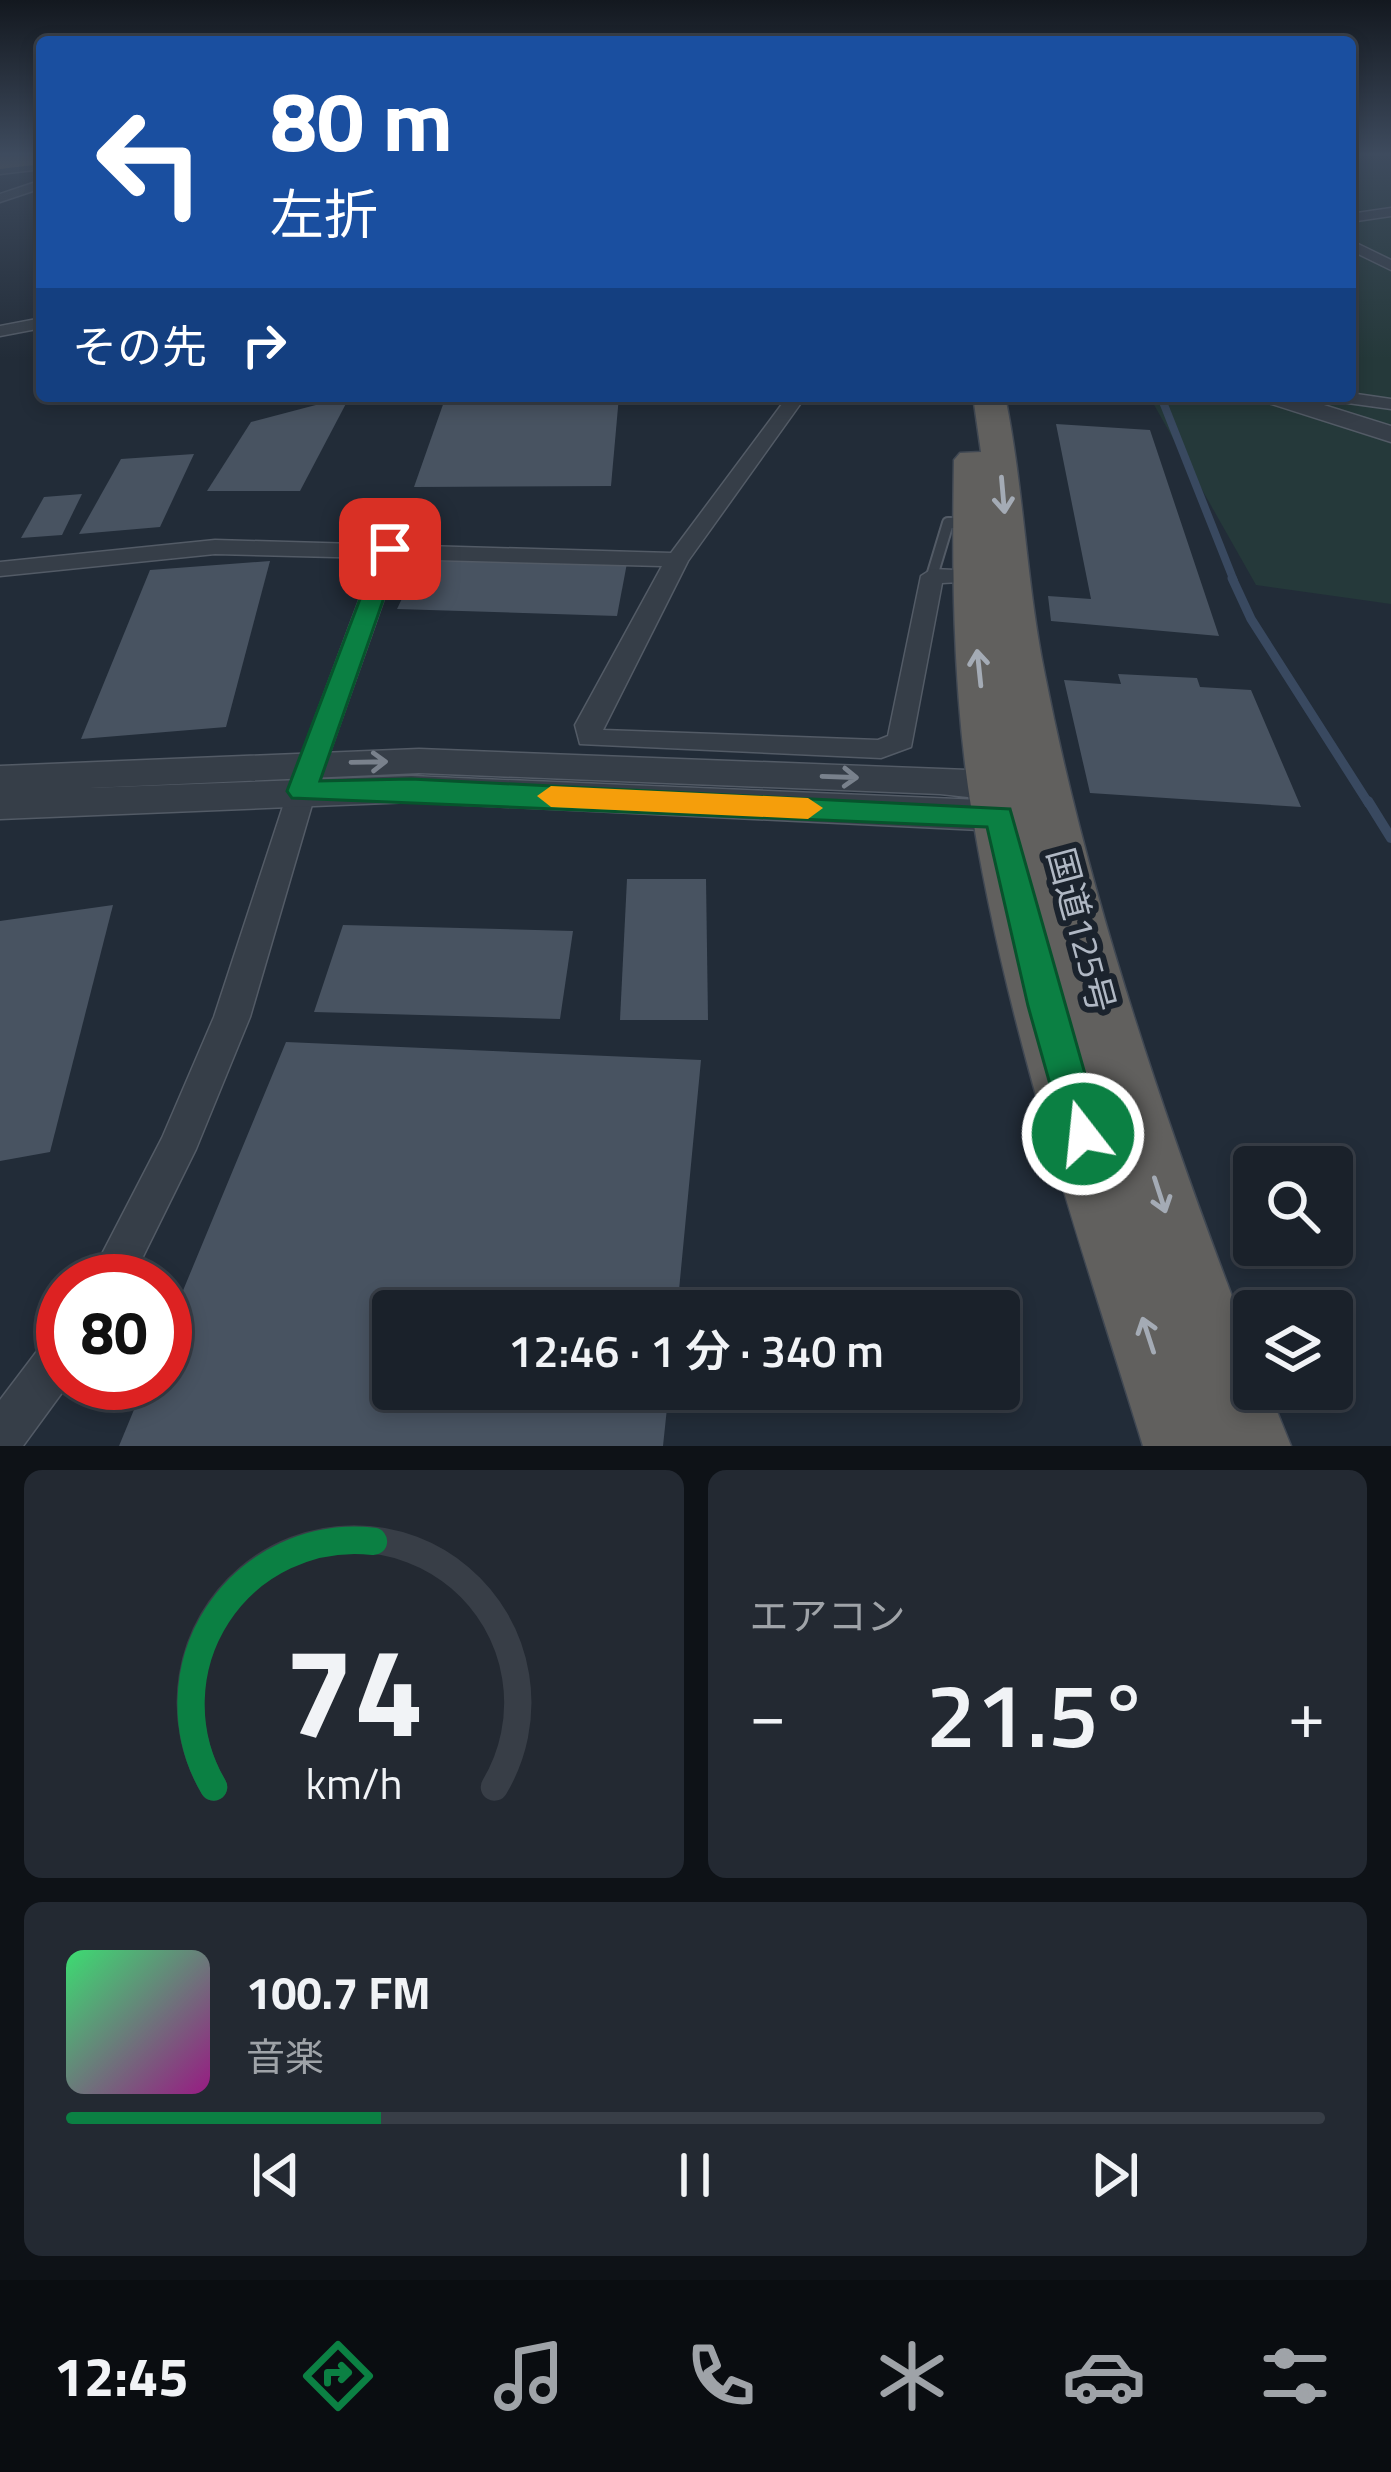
<!DOCTYPE html>
<html lang="ja">
<head>
<meta charset="utf-8">
<style>
  :root { --surface:#1a212a; --page:#232932; --text:#f1f3f6; --muted:#9fa3a8; --line:#383e47; --accent:#0b8043 }
  body { margin:0; font-family:"Titillium Web","Noto Sans JP",sans-serif; background:var(--page); color:var(--text); height:100vh; display:flex; flex-direction:column; font-size:45px; white-space:nowrap }
  * { box-sizing:border-box; margin:0 }
  p { font-size:39px; color:var(--muted) }
  .icon { flex:none; width:66px; height:66px; fill:none; stroke:currentColor; stroke-width:2; stroke-linecap:round; stroke-linejoin:round }
  .map { position:relative; height:1446px; overflow:hidden }
  .drawer { display:flex; flex-direction:column; gap:24px; padding:24px; background:#0e1217; flex:1 }
  .drawer>* { flex:none }
  .banner { position:absolute; left:36px; top:36px; width:1320px; height:366px; border-radius:12px; box-shadow:0 6px 18px #0003,0 0 0 3px var(--line); background:#1a4fa0; color:#fff; overflow:hidden }
  .tools { position:absolute; left:1233px; top:1146px; display:grid; gap:24px }
  .tools a { display:grid; place-items:center; width:120px; height:120px; border-radius:12px; background:var(--surface); box-shadow:0 6px 18px #0003,0 0 0 3px var(--line); font-size:60px }
  .speed { position:absolute; left:36px; top:1254px; display:flex; gap:24px; font-size:60px; font-weight:700; text-align:center }
  .speed>* { display:grid; place-content:center; width:156px; height:156px; border-radius:50%; background:var(--surface); box-shadow:0 6px 18px #0003,0 0 0 3px var(--line); line-height:1 }
  .speed .limit { border:18px solid #d22; background:#fff; color:#111 }
  .pin { position:absolute; display:grid; place-items:center; width:102px; height:102px; color:#fff; margin:-51px; border-radius:24px; box-shadow:0 6px 18px #0006 }
  .me { position:absolute; width:132px; margin:-66px; rotate:344deg; stroke-linejoin:round; filter:drop-shadow(0 0 9px #0008) }
  .turn { display:flex; align-items:center; gap:42px; height:252px; padding:0 36px; font-size:54px }
  .turn .icon { width:156px; height:156px; stroke-width:2.5 }
  .turn b { display:block; font-size:84px; line-height:102px }
  .then { display:flex; align-items:center; height:114px; padding:0 36px; background:#0003; gap:24px; font-size:45px }
  .big { font-size:90px; font-weight:600; line-height:1.1 }
  .drawer .tile { flex:1; display:flex; flex-direction:column; justify-content:center; gap:18px; min-width:0; padding:0 42px; border-radius:18px; background:var(--page) }
  .drawer .dial { align-items:center; gap:0 }
  .dial svg { height:312px; overflow:visible; fill:none; stroke:var(--line); stroke-width:7; stroke-linecap:round; text-anchor:middle }
  .dial text { fill:var(--text); stroke:none }
  .song { display:flex; align-items:center; gap:36px }
  .cover { width:144px; height:144px; border-radius:18px; background:linear-gradient(135deg,hsl(140 70% 55%),hsl(310 70% 35%)) }
  .played { height:12px; border-radius:6px; background:linear-gradient(90deg,var(--accent) 25%,var(--line) 25%) }
  .keys { display:flex; justify-content:space-around; direction:ltr }
  .heat { display:flex; justify-content:space-between; align-items:center; font-size:66px; direction:ltr }
  .drawer .tiles { flex:1; display:grid; gap:24px; grid-template-columns:1fr 1fr }
  .tile:last-child { grid-column:span 2 }
  .trip { position:absolute; left:372px; top:1290px; width:648px; height:120px; border-radius:12px; background:var(--surface); box-shadow:0 6px 18px #0003,0 0 0 3px var(--line); font-weight:600; line-height:120px; text-align:center }
  .tabs { display:flex; height:192px; justify-content:space-around; align-items:center; background:#0a0d11; color:var(--muted) }
  .tabs .icon { width:84px; height:84px }
  .tabs .selected { color:var(--accent) }
  .tabs b { font-size:54px; color:var(--text) }
  .map>svg:first-child { display:block }
</style>
</head>
<body>
<div class="map">
<svg width="1391" height="1446" viewBox="0 0 1391 1446">
  <rect width="100%" height="100%" fill="#222c38"/>
  <path fill="#25393a" d="M1350 156H1391V604L1256 585 1149 396H1350Z"/>
  <g fill="none" stroke-linecap="round" stroke-linejoin="round">
    <path stroke="#394960" stroke-width="6" d="M1161 396 1164 405"/>
    <path stroke="#394960" stroke-width="8" d="M1163 402 1234 581"/>
    <path stroke="#394960" stroke-width="9" d="M1232 578 1251 619 1369 804"/>
    <path stroke="#394960" stroke-width="10" d="M1368 801 1391 838"/>
  </g>
  <g fill="#485361">
    <path d="M350 396 300 491H207L251 422Z"/>
    <path d="M446 396H619L611 486 414 487Z"/>
    <path d="M1056 424 1150 430 1219 636 1051 621 1048 596 1091 599Z"/>
    <path d="M194 454 160 527 79 534 121 459Z"/>
    <path d="M82 494 62 535 21 538 44 497Z"/>
    <path d="M422 557 627 563 617 616 397 609Z"/>
    <path d="M270 561 226 727 81 739 150 570Z"/>
    <path d="M1118 674 1197 678 1200 687 1251 690 1301 807 1090 793 1064 680 1121 684Z"/>
    <path d="M627 879H706L708 1020H620Z"/>
    <path d="M113 905 50 1152 0 1161V921Z"/>
    <path d="M343 925 573 931 560 1019 314 1012Z"/>
    <path d="M286 1042 701 1060 677 1311H393V1389H669L663 1446H119L145 1383H165V1334Z"/>
  </g>
  <g fill="none" stroke-linecap="round" stroke-linejoin="round">
    <defs>
      <path id="service" d="M932 576 948 523H971"/>
      <g id="minor">
        <path d="M42 180V188L0 202V194Z"/>
        <path d="M1391 208V216L1350 222V214Z"/>
        <path d="M1350 240 1391 260V270L1350 250Z"/>
        <path d="M42 318V328L0 336V326Z"/>
        <path d="M1350 393 1391 399V409L1333 401 1324 396Z"/>
        <path d="M788 396H806L688 561 603 730 878 740 888 736 921 576 932 569 979 571V581L942 583 911 747 881 758 580 744 575 725 662 566 398 559 316 791 250 1017 196 1149 131 1281H88L162 1138 214 1017 288 791 375 558 215 554 0 576V562L215 540 671 553Z"/>
        <path d="M63 1332V1383H69L23 1446H0V1400L47 1338Z"/>
      </g>
      <g id="tertiary">
        <path d="M42 159V169L0 174V164Z"/>
        <path d="M1258 396H1295L1391 426V442L1262 401Z"/>
        <path d="M419 749 994 771 1028 781 1033 790 1028 799 1040 810 1034 820 1000 831 411 802 0 819V766ZM419 773 940 794 1005 801 411 776 90 788Z"/>
      </g>
      <path id="trunk" d="M973 396H1005C1024 488 1026 583 1045 675 1091 908 1169 1133 1254 1354V1389H1268L1291 1446H1143C1076 1229 1001 1012 968 787 953 679 952 569 954 460L960 453 981 452Z"/>
      <path id="motorway" d="M42 156V164L0 169V157Z"/>
    </defs>
    <use href="#service" stroke="#535b66" stroke-width="14"/>
    <use href="#minor" stroke="#535b66" stroke-width="3"/>
    <use href="#tertiary" stroke="#535b66" stroke-width="3"/>
    <use href="#trunk" stroke="#404853" stroke-width="3"/>
    <use href="#motorway" stroke="#404853" stroke-width="3"/>
    <use href="#service" stroke="#363e48" stroke-width="10"/>
    <use href="#minor" fill="#363e48" fill-rule="evenodd"/>
    <use href="#tertiary" fill="#363e48" fill-rule="evenodd"/>
    <use href="#trunk" fill="#61605e" fill-rule="evenodd"/>
    <use href="#motorway" fill="#6e6353" fill-rule="evenodd"/>
  </g>
  <defs><path id="oneway-shaft" d="M-6 0H5M1.5-3L5.5 0L1.5 3" fill="none" stroke-width="1.6" stroke-linecap="round" stroke-linejoin="round" transform="scale(3)"/></defs>
  <g stroke="#a4abb5">
    <use href="#oneway-shaft" transform="translate(1003 495) rotate(85)"/>
    <use href="#oneway-shaft" transform="translate(979 668) rotate(-96)"/>
    <use href="#oneway-shaft" transform="translate(1160 1195) rotate(72)"/>
    <use href="#oneway-shaft" transform="translate(1148 1335) rotate(-108)"/>
  </g>
  <g stroke="#79818c">
    <use href="#oneway-shaft" transform="translate(369 762) rotate(-1)"/>
    <use href="#oneway-shaft" transform="translate(840 777) rotate(2)"/>
  </g>
  <linearGradient id="sky" x2="0" y2="1"><stop stop-color="#13181f"/><stop offset="0.43" stop-color="#3e4b5e"/><stop offset="1" stop-color="#3e4b5e" stop-opacity="0"/></linearGradient>
  <rect width="1391" height="359" fill="url(#sky)"/>
  <path fill="#0b8043" stroke="#07532c" stroke-width="3" d="M390 542 401 549 320 781 411 779 1010 809 1102 1134 1097 1147 1083 1152 1069 1147 1064 1134 1028 1006 987 827 292 798 287 791 379 549Z"/>
  <path fill="#f59e0b" d="M551 786 808 798 823 808 808 819 551 807 537 796Z"/>
  <g text-anchor="middle" dominant-baseline="central" stroke-width="12" stroke-linejoin="round" paint-order="stroke">
    <g font-size="36" fill="#b0b8c4" stroke="#1b232d">
      <text transform="translate(1082 930) rotate(75)">国道125号</text>
    </g>
  </g>
</svg>
<div class="tools">
<a><svg class="icon" aria-label="search" viewBox="0 0 24 24"><circle cx="10" cy="10" r="6"/><path d="M15 15l6 6"/></svg></a>
<a><svg class="icon" aria-label="layers" viewBox="0 0 24 24"><path d="M12 4l9 5-9 5-9-5zM3 14l9 5 9-5"/></svg></a>
</div>
<div class="speed"><div class="limit">80</div></div>
<div class="pin" style="left:390px;top:549px;background:#d93025"><svg class="icon" aria-label="arrive" viewBox="0 0 24 24"><path d="M6 21V4h12l-3 4 3 4H6"/></svg></div>
<svg class="me" style="left:1083px;top:1134px" viewBox="-20 -20 40 40"><circle r="17" fill="#0b8043" stroke="#fff" stroke-width="3"/><path d="M0-11L8 9 0 5-8 9z" fill="#fff"/></svg>
<div class="trip">12:46 · 1 分 · 340 m</div>
<div class="banner">
<div class="turn"><svg class="icon" aria-label="left" viewBox="0 0 24 24"><path d="M17 20v-9H6M10 6l-5 5 5 5"/></svg><div><b>80 m</b>左折</div></div>
<div class="then">その先<svg class="icon" aria-label="right" viewBox="0 0 24 24"><path d="M7 20v-9h11M14 6l5 5-5 5"/></svg></div>
</div>
</div>
<section class="drawer">
<div class="tiles">
<div class="tile dial"><svg viewBox="0 0 100 80">
<path d="M14 69A42 42 0 1 1 86 69"/>
<path d="M14 69A42 42 0 0 1 55 6" stroke="#0b8043"/>
<text x="50" y="56" font-size="32" font-weight="700">74</text>
<text x="50" y="72" font-size="11">km/h</text>
</svg></div>
<div class="tile"><p>エアコン</p>
<div class="heat"><a>−</a><b class="big">21.5°</b><a>+</a></div>
</div>
<div class="tile">
<div class="song"><i class="cover"></i><div><b>100.7 FM</b><p>音楽</p></div></div>
<div class="played"></div>
<div class="keys"><svg class="icon" aria-label="previous" viewBox="0 0 24 24"><path d="M18 5L8 12l10 7zM5 5v14"/></svg><svg class="icon" aria-label="pause" viewBox="0 0 24 24"><path d="M8 5v14M16 5v14"/></svg><svg class="icon" aria-label="next" viewBox="0 0 24 24"><path d="M6 5l10 7-10 7zM19 5v14"/></svg></div>
</div>
</div>
</section>
<nav class="tabs">
<b>12:45</b>
<svg class="icon selected" aria-label="directions" viewBox="0 0 24 24"><path d="M12 3l9 9-9 9-9-9zM9 14v-3h6M13 9l2 2-2 2"/></svg>
<svg class="icon" aria-label="music" viewBox="0 0 24 24"><path d="M9 18V5l10-2v13"/><circle cx="6" cy="18" r="3"/><circle cx="16" cy="16" r="3"/></svg>
<svg class="icon" aria-label="phone" viewBox="0 0 24 24"><path d="M5 4h4l2 5-3 2q2 4 5 5l2-3 5 2v4C11 20 4 13 5 4z"/></svg>
<svg class="icon" aria-label="climate" viewBox="0 0 24 24"><path d="M12 3v18M4 7l16 10M4 17L20 7"/></svg>
<svg class="icon" aria-label="car" viewBox="0 0 24 24"><path d="M5 17H2v-5l4-1 3-4h7l3 4 3 1v5h-3M9 17h6M6 11h13"/><circle cx="7" cy="17" r="2"/><circle cx="17" cy="17" r="2"/></svg>
<svg class="icon" aria-label="filters" viewBox="0 0 24 24"><path d="M4 7h16M4 17h16"/><circle cx="9" cy="7" r="2"/><circle cx="15" cy="17" r="2"/></svg>
</nav>
</body>
</html>
